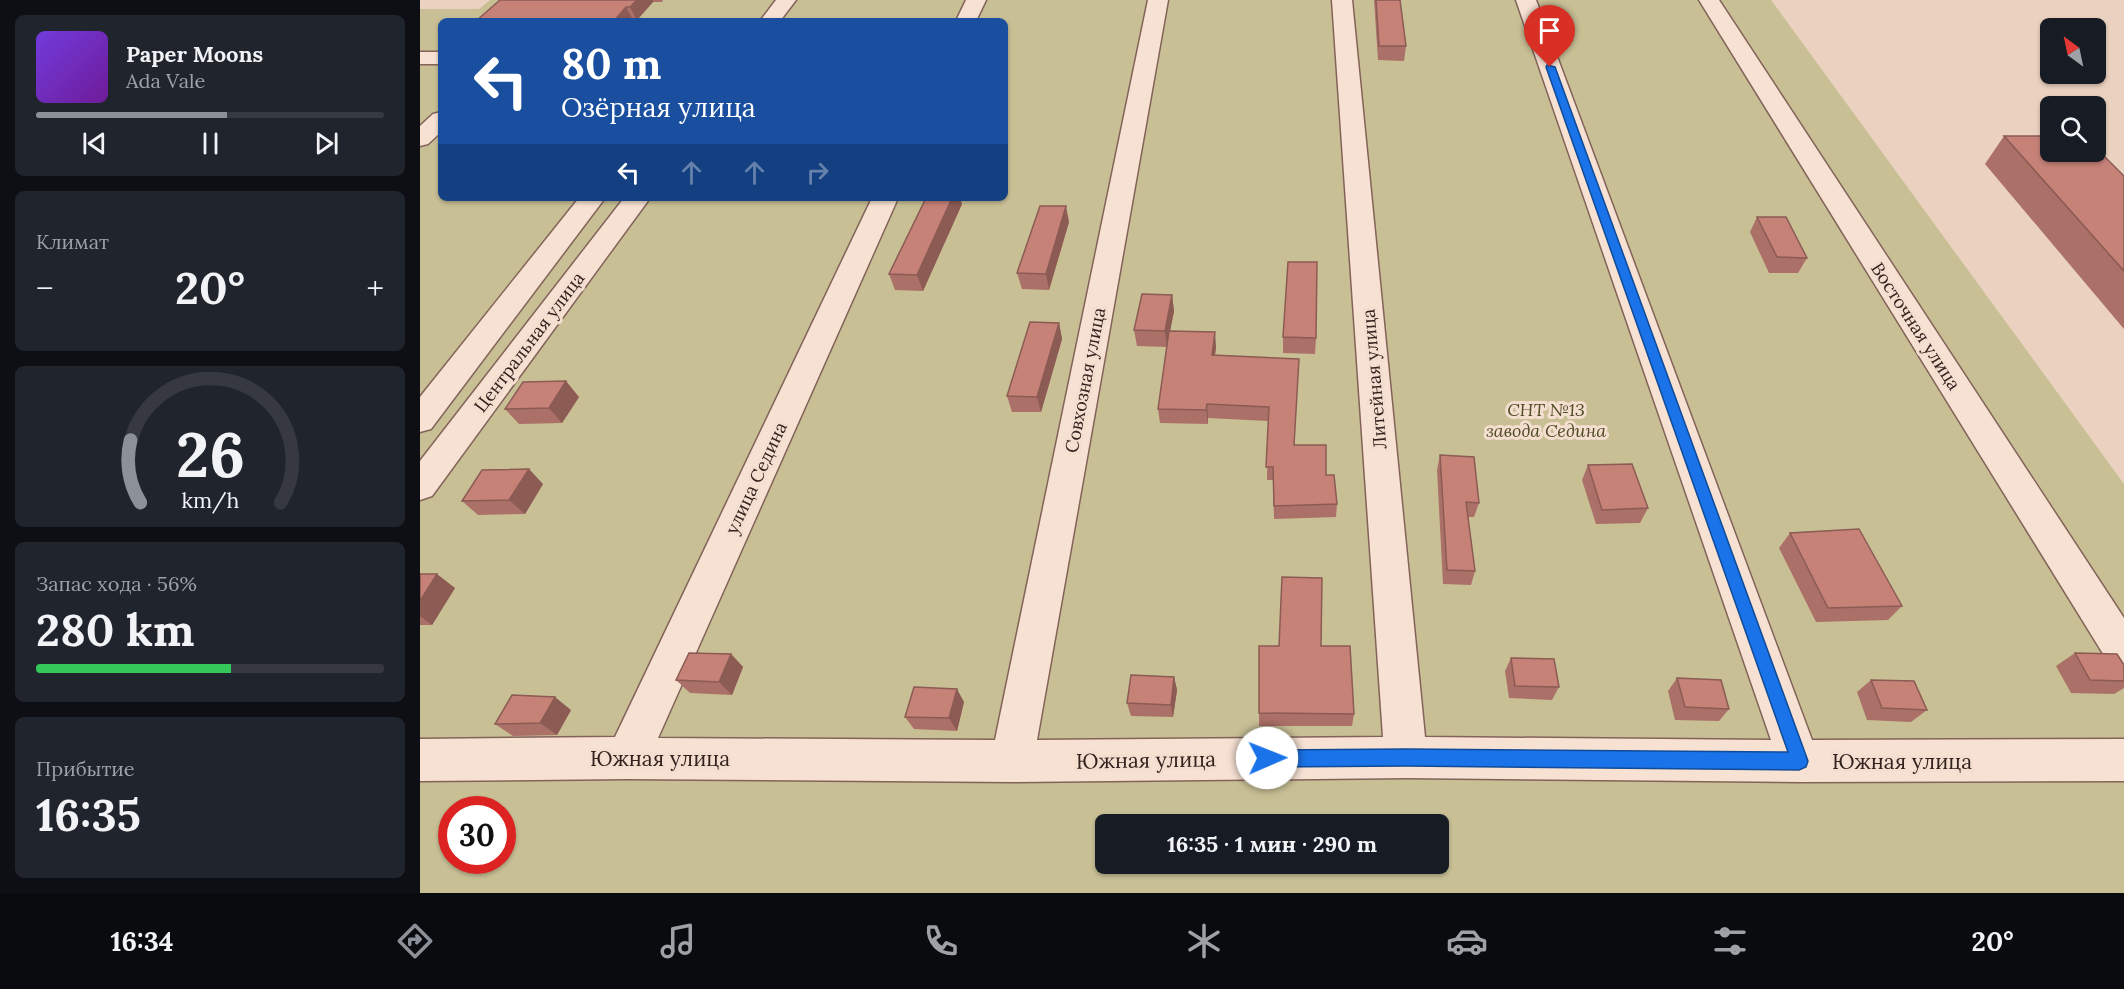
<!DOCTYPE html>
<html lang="ru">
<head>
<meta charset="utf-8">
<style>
  :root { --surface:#171b24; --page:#20242c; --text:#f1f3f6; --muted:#9ea1a6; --line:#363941; --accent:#8c9099 }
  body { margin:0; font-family:Lora,serif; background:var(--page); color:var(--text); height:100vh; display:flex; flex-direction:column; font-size:22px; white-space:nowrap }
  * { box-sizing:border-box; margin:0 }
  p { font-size:20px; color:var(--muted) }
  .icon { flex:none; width:33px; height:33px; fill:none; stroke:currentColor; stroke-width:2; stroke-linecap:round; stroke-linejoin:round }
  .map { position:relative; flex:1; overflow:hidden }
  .side { display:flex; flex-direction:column; gap:15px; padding:15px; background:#0d0f14; width:420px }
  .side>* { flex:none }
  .hud { position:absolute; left:18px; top:18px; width:570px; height:183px; border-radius:9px; box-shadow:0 2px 4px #0004; background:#1a4fa0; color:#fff; overflow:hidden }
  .needle { width:39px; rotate:327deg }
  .fabs { position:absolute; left:1620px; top:18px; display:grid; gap:12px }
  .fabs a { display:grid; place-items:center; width:66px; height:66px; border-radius:9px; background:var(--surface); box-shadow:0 2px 4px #0004; font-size:30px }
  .speed { position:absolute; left:18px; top:796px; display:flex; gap:12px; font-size:30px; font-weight:700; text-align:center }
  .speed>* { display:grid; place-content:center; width:78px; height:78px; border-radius:50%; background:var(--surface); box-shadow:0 2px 4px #0004; line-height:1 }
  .speed .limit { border:9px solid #d22; background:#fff; color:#111 }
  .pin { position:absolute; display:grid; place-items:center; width:51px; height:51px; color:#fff; margin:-62px -26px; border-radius:50% 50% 50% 0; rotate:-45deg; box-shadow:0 0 6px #0007 }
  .pin .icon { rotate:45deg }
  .me { position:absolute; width:66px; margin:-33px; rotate:89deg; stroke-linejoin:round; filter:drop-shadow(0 0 4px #0008) }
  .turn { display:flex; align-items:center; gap:21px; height:126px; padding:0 24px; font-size:27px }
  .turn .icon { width:78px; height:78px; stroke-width:2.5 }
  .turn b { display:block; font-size:42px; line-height:51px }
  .lanes { display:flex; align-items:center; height:57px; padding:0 24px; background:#0003; justify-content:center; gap:30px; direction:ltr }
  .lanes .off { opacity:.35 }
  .big { font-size:45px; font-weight:800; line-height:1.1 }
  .side .card { flex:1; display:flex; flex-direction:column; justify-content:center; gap:9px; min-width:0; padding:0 21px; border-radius:9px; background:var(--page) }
  .side .dial { align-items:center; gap:0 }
  .dial svg { height:156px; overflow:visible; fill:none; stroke:var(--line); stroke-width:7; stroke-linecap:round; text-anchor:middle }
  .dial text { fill:var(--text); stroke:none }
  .song { display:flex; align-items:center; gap:18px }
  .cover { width:72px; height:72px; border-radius:9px; background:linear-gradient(135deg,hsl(260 70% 55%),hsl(280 70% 35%)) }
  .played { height:6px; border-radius:3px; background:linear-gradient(90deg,var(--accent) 55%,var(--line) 55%) }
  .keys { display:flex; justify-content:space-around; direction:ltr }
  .heat { display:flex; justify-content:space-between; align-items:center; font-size:33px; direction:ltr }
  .charge { height:9px; border-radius:4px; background:linear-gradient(90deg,#34c759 56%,var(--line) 0) }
  .trip { position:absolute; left:675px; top:814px; width:354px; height:60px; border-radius:9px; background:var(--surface); box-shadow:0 2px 4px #0004; font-weight:800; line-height:60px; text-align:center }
  .menu { display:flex; height:96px; justify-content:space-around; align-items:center; background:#090b0e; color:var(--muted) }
  .menu .icon { width:42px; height:42px }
  .menu .on { color:var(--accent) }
  .menu b { font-size:27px; color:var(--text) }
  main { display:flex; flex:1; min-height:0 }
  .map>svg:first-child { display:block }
</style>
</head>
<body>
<main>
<section class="side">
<div class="card">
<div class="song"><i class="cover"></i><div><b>Paper Moons</b><p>Ada Vale</p></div></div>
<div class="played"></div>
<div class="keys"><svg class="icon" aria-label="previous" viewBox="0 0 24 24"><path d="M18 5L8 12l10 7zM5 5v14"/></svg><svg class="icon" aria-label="pause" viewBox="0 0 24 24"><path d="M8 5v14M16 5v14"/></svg><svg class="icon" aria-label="next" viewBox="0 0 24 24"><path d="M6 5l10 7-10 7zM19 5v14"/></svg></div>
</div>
<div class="card"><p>Климат</p>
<div class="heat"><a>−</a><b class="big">20°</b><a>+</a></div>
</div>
<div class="card dial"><svg viewBox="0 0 100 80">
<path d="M14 69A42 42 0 1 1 86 69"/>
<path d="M14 69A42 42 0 0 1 9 37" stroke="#8c9099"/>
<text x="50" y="56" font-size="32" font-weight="700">26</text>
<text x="50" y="72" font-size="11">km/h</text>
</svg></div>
<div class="card"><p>Запас хода · 56%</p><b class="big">280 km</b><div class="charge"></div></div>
<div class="card"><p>Прибытие</p><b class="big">16:35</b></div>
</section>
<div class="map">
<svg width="1704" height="893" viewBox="0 0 1704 893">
  <rect width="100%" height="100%" fill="#ebd2c0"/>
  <path fill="#c8bf95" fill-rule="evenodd" d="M70 0H1351L1704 484V893H0V9H59ZM21 21H585V198H21ZM32 810H82V861H32ZM686 825H1018V864H686Z"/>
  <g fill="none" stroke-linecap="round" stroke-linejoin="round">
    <defs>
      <g id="minor">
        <path d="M356 0H376L360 21H340Z"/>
        <path d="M546 0H566L556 21H536Z"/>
        <path d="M728 0H748L617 740 963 737 912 0H932L1005 737 1351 740 1096 0H1116L1392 740 1704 739V781L1379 782 986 778 592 782 207 779 0 781V739L195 737 452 198H478L238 738 575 740Z"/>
        <path d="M1279 0H1299L1704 618V670L1690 665Z"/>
        <rect x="0" y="52" width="21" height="12"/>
        <path d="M21 112V132L8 144 0 146V126L13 114Z"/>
        <path d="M159 198H185L11 429 0 432V397Z"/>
        <path d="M204 198H230L12 496 0 500V461Z"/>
      </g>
    </defs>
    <use href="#minor" stroke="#836359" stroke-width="3"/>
    <use href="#minor" fill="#f6e1d3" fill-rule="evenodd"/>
  </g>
  <g fill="#ab7067">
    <path d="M80 0H243L242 2H233L217 20H213Z"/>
    <path d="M954 0H980L986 46 984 61 958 60Z"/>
    <path d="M1584 136 1704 176V329L1565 164Z"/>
    <path d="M542 204 503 291 475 290 469 274Z"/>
    <path d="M1337 217 1387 258 1378 273H1349L1330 232Z"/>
    <path d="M649 222 629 290 602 289 597 273Z"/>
    <path d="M752 295 754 311 750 331 796 347 795 355 879 359 874 445 906 475 917 504 916 517 854 519 853 480H847L848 421 788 418V424L740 423 738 409 747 347 717 346 714 330Z"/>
    <path d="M639 323 642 339 621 412H592L587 396Z"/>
    <path d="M863 337 896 338 895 354 863 353Z"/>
    <path d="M159 397 142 423 99 424 85 409Z"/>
    <path d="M1020 455 1059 503 1054 517H1048L1055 571 1051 585 1023 584 1017 470Z"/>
    <path d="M1168 465 1228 508 1220 523 1176 524 1162 480Z"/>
    <path d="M123 484 105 514 58 515 42 501Z"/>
    <path d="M1370 533 1482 606 1468 620 1396 622 1359 548Z"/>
    <path d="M0 574 35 588 12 625H0Z"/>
    <path d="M901 646 934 714 932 726H839V713Z"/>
    <path d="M1655 653 1704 665V688L1694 694 1651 693 1636 666Z"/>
    <path d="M311 654 323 667 312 695 270 693 256 680Z"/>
    <path d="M1091 658 1139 687 1132 700 1089 698 1085 671Z"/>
    <path d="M754 677 757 690 753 717 711 716 707 703Z"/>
    <path d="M1257 678 1309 709 1299 721 1255 720 1248 691Z"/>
    <path d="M1451 680 1507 710 1491 722 1447 720 1437 692Z"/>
    <path d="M544 702 537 731 494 729 485 717Z"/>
    <path d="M151 710 137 735 93 736 75 724Z"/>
  </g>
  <g fill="#8b5b54">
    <path d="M217 0H233V2L217 20 210 7Z"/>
    <path d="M206 7 213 20V21H194Z"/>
    <path d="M532 198H540L542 204 503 291 497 275Z"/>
    <path d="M646 206 649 222 629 290 626 274Z"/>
    <path d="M752 295 754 311 747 347 745 331Z"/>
    <path d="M639 323 642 339 621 412 617 397Z"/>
    <path d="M795 332 796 347 793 369 792 355Z"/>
    <path d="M146 381 159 397 142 423 129 408Z"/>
    <path d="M787 404 788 418V424L786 410Z"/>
    <path d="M109 469 123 484 105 514 89 500Z"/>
    <path d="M17 574 35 588 12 625 0 616V601Z"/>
    <path d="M311 654 323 667 312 695 299 682Z"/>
    <path d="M754 677 757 690 753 717 751 705Z"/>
    <path d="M537 689 544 702 537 731 529 718Z"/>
    <path d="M135 697 151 710 137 735 120 723Z"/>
  </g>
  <g fill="#c78278" stroke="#8b5b54" stroke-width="1.5">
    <path d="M80 0H217L210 7H206L194 21H56Z"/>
    <path d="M956 0H980L986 46H959Z"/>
    <path d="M1584 136H1630V152H1676V148L1704 176V271Z"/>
    <path d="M506 198H532L497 275 469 274Z"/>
    <path d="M620 206H646L626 274 597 273Z"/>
    <path d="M1337 217H1366L1387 258 1357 257Z"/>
    <path d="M868 262H897L896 338 863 337Z"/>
    <path d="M722 294 752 295 745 331 714 330Z"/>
    <path d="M610 322 639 323 617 397 587 396Z"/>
    <path d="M749 331 795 332 792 355 879 359 874 445H906V475H914L917 504 854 506 853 467H846L849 407 787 404 786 410 738 409Z"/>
    <path d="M146 381 129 408 85 409 103 382Z"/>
    <path d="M1020 455 1054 457 1059 503 1046 502 1055 571 1027 570Z"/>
    <path d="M1212 464 1228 508 1182 510 1168 465Z"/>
    <path d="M109 469 89 500 42 501 62 470Z"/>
    <path d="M1439 529 1482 606 1408 608 1370 533Z"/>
    <path d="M0 574H17L0 601Z"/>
    <path d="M862 577 902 578 901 646H930L934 714 839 713V646H859Z"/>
    <path d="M269 653 311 654 299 682 256 680Z"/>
    <path d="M1655 653 1697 654 1704 665V681L1670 680Z"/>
    <path d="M1091 658 1134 659 1139 687 1095 686Z"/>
    <path d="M711 675 754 677 751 705 707 703Z"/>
    <path d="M1257 678 1301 680 1309 709 1265 707Z"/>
    <path d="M1451 680 1494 681 1507 710 1462 708Z"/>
    <path d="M494 687 537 689 529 718 485 717Z"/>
    <path d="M92 695 135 697 120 723 75 724Z"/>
  </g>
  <path fill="#1a73e8" stroke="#114b97" stroke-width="1.5" d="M1127 65 1135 67 1388 761 1386 767 1379 770 986 766 847 767 841 764 839 758 841 752 847 750 986 749 1368 752 1126 67Z"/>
  <g text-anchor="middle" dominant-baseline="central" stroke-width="6" stroke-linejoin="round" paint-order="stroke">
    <g font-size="18" fill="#33211d" stroke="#f3ded0">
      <text transform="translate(1496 326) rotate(57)">Восточная улица</text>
      <text transform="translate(109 342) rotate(-53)">Центральная улица</text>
      <text transform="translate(954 379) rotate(-95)">Литейная улица</text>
      <text transform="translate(665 380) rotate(-79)">Совхозная улица</text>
      <text transform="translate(336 478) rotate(-65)">улица Седина</text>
    </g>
    <g font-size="18" font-style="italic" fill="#4f4d25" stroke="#f3ded0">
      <text x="1126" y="409">СНТ №13<tspan x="1126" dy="21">завода Седина</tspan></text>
    </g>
    <g font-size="21" fill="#33211d" stroke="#f3ded0">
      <text x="240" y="758">Южная улица</text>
      <text transform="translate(726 760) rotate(-1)">Южная улица</text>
      <text x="1482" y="761">Южная улица</text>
    </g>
  </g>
</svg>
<div class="fabs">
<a><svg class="needle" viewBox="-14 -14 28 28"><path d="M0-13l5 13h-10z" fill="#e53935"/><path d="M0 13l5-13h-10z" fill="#9ea1a6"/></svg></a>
<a><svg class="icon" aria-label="search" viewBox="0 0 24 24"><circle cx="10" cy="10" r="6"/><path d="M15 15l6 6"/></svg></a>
</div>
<div class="speed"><div class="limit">30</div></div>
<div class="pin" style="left:1130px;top:67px;background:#d93025"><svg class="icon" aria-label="arrive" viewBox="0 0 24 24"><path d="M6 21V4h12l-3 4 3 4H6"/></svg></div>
<svg class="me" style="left:847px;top:758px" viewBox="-20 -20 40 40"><circle r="19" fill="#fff"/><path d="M0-13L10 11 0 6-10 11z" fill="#1a73e8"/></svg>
<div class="trip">16:35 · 1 мин · 290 m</div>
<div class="hud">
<div class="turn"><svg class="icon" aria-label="left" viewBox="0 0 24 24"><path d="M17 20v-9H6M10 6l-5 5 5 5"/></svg><div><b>80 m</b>Озёрная улица</div></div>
<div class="lanes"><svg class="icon" aria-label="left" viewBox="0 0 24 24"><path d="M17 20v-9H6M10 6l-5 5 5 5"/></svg><svg class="icon off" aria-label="ahead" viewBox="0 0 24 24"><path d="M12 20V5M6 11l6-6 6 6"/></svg><svg class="icon off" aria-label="ahead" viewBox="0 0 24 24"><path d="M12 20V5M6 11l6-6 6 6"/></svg><svg class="icon off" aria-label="right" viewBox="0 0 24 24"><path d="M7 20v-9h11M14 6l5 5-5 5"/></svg></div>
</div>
</div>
</main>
<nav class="menu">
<b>16:34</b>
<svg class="icon on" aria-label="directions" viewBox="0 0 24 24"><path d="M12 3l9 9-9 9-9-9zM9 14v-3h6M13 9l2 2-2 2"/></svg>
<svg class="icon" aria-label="music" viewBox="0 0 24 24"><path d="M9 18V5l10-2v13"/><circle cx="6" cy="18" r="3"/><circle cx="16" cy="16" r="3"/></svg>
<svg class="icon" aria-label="phone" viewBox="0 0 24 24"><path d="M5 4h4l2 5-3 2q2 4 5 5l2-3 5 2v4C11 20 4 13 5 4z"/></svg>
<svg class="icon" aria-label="climate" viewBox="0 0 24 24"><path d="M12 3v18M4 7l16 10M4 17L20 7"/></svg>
<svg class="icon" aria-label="car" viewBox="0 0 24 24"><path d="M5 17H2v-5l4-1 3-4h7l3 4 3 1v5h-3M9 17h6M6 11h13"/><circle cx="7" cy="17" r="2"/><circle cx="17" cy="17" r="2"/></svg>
<svg class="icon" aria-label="filters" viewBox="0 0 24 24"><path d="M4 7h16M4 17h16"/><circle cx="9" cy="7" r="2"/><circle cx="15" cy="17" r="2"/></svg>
<b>20°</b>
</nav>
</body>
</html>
